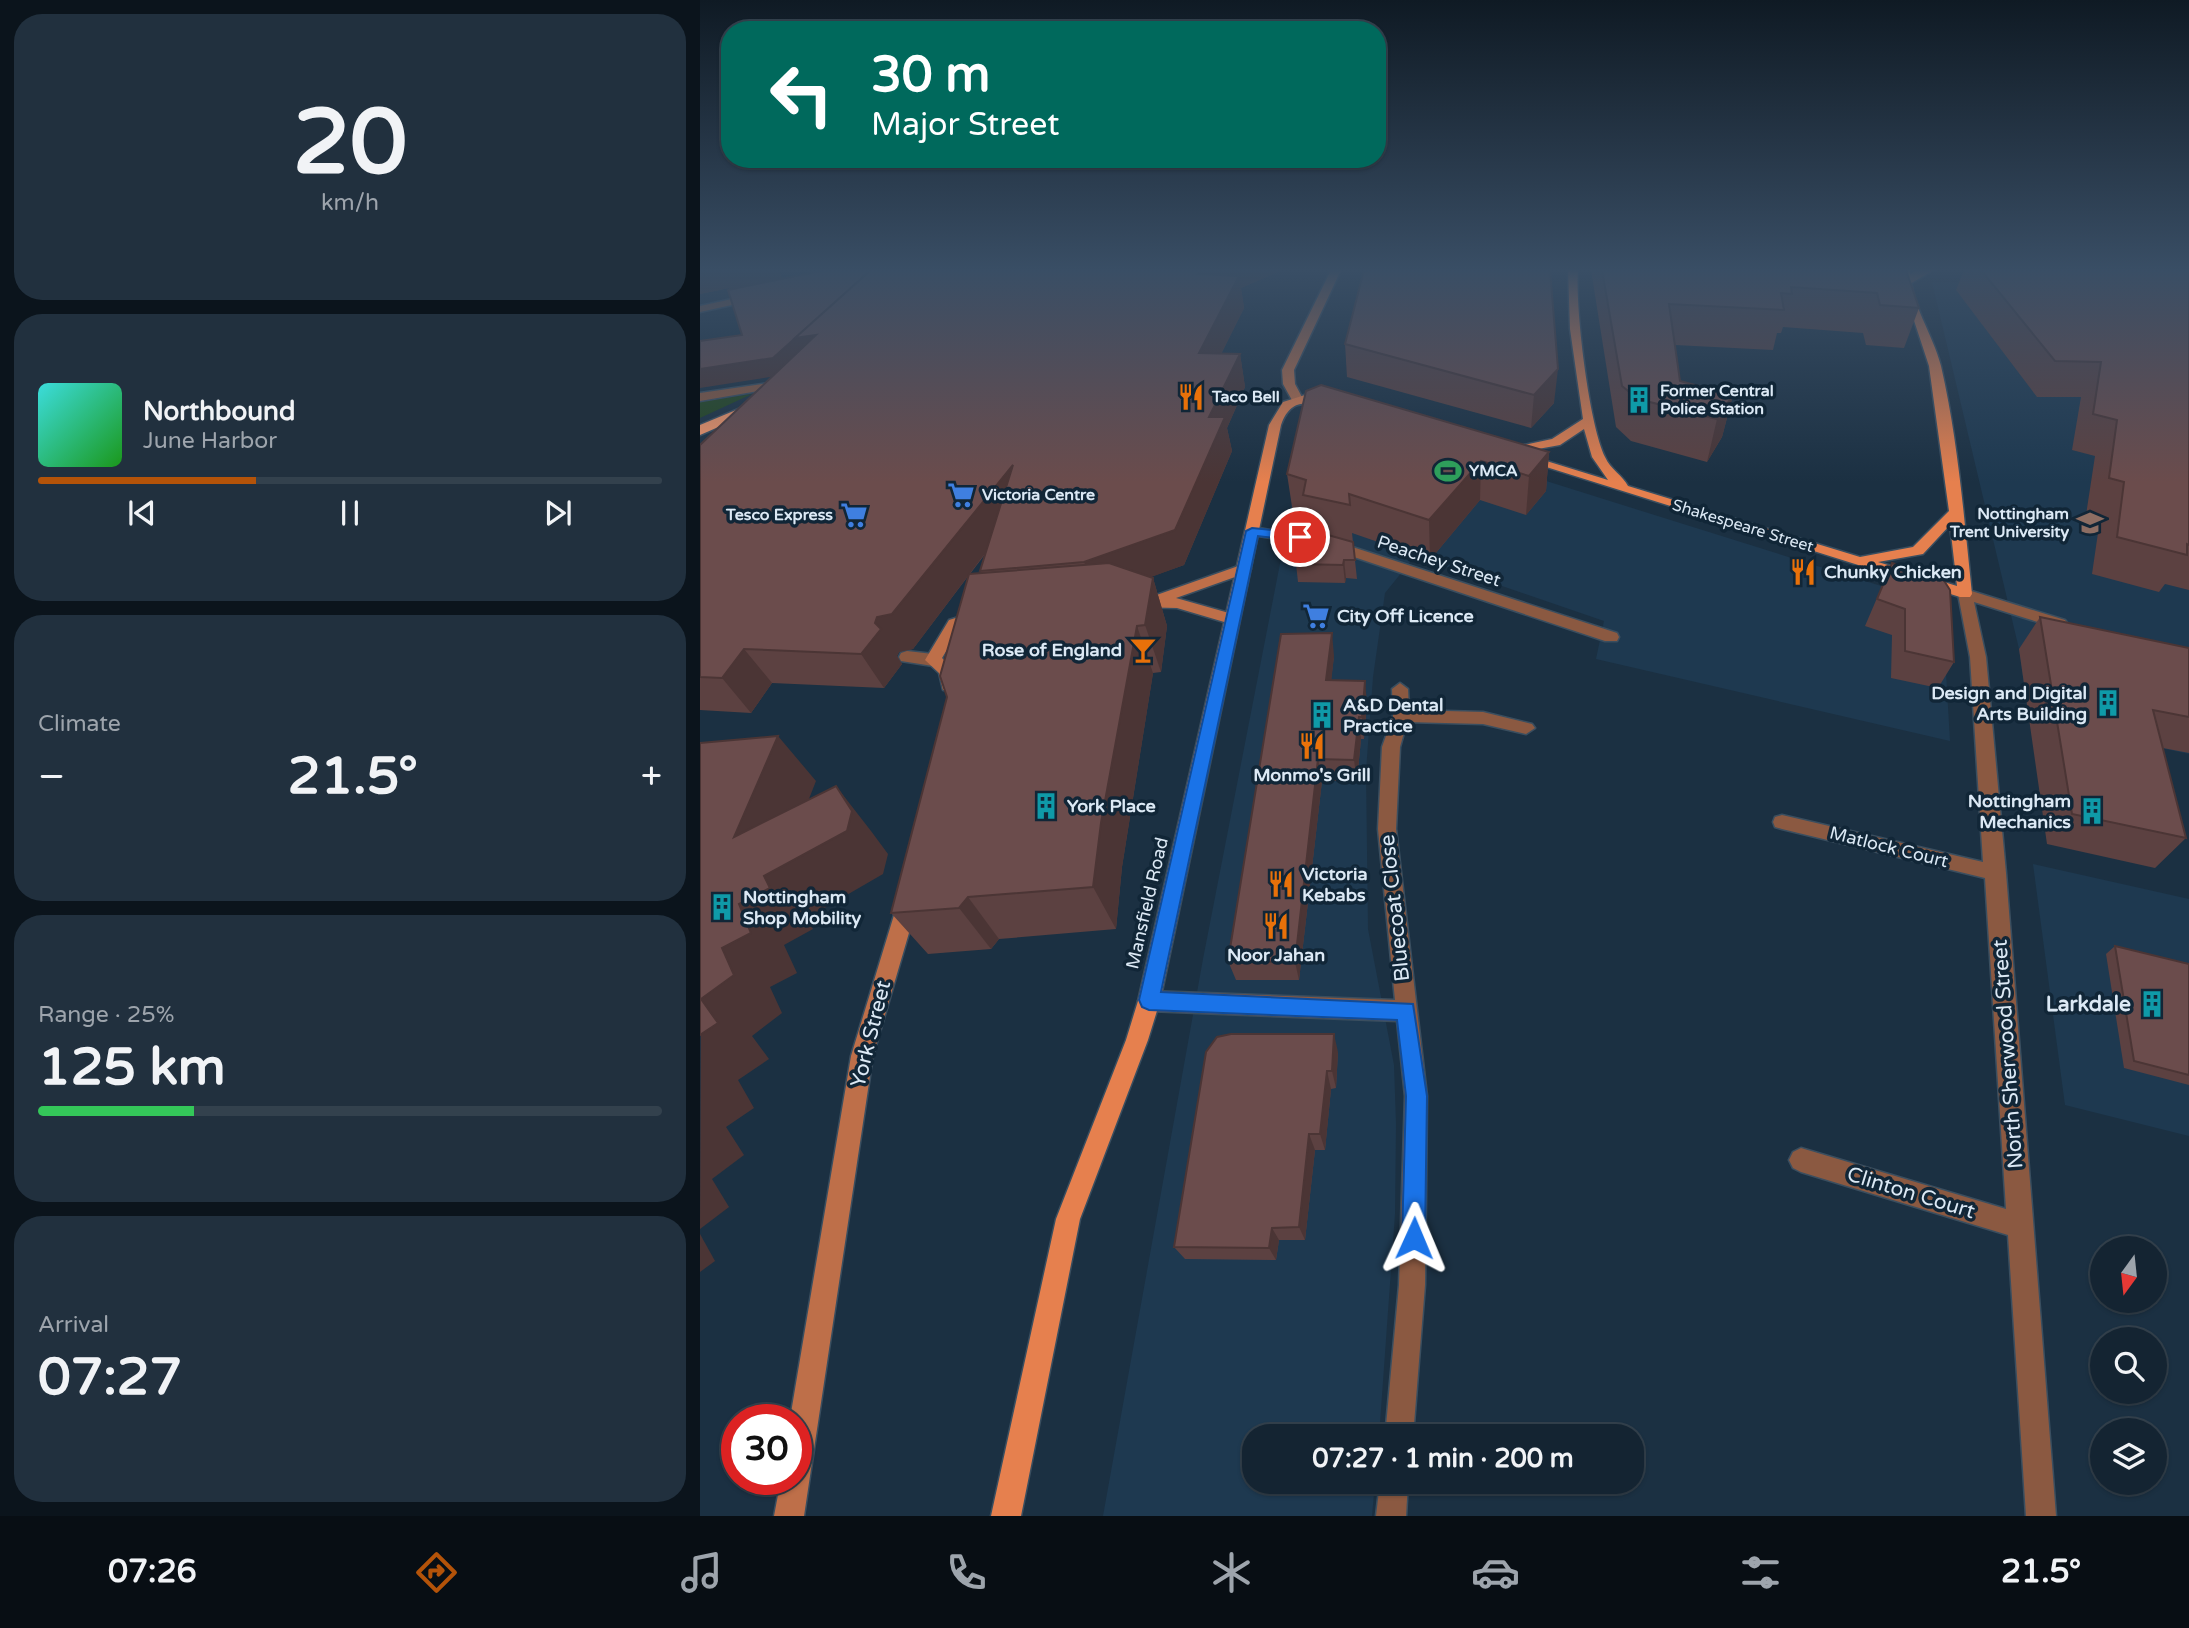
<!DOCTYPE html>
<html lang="en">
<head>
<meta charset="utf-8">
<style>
  :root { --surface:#142432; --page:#21303e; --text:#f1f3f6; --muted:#9da4ac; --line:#33414d; --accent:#b45309 }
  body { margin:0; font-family:"Varela Round",sans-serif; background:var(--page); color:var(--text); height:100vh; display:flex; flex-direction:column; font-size:26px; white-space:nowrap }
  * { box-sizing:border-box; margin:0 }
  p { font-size:23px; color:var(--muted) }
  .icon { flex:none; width:38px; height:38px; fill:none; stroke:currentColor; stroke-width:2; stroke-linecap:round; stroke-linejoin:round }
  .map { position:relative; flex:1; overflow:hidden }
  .sheet { display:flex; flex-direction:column; gap:14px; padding:14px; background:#0b141c; width:700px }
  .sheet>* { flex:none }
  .hud { position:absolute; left:21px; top:21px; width:665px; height:147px; border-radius:28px; box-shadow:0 2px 5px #0004,0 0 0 2px var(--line); background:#00695c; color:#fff; overflow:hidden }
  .needle { width:46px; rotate:195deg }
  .buttons { position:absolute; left:1390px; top:1236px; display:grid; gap:14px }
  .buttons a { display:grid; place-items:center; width:77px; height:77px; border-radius:50%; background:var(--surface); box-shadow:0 2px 5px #0004,0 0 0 2px var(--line); font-size:35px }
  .speed { position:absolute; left:21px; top:1404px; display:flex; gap:14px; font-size:35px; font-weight:700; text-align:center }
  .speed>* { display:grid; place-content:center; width:91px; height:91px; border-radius:50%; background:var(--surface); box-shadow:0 2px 5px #0004,0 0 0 2px var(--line); line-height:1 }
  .speed .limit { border:10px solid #d22; background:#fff; color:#111 }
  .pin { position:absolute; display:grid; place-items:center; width:60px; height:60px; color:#fff; margin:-30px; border:4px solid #fff; border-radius:50%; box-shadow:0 2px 7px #0007 }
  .me { position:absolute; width:77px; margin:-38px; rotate:1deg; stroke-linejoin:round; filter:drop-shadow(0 0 5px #0008) }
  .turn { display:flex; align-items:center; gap:24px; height:147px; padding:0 35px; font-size:32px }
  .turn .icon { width:91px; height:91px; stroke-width:2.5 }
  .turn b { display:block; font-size:49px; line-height:60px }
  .big { font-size:52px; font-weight:700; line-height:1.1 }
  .sheet .widget { flex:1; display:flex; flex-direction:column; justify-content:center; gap:10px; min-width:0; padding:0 24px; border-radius:28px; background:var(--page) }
  .sheet .dial { align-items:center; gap:0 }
  .dial b { font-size:91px; line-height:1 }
  .song { display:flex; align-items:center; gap:21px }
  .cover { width:84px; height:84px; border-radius:10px; background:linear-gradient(135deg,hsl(180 70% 55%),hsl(120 70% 35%)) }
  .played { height:7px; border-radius:4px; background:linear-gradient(90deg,var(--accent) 35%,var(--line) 35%) }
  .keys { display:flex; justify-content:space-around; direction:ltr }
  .heat { display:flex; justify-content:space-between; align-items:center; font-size:38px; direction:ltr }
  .charge { height:10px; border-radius:5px; background:linear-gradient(90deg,#34c759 25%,var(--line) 0) }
  .trip { position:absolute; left:542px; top:1424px; width:402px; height:70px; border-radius:28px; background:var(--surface); box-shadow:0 2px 5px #0004,0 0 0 2px var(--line); font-weight:700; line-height:70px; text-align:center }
  .menu { display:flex; height:112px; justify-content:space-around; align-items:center; background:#080e14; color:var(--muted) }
  .menu .icon { width:49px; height:49px }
  .menu .on { color:var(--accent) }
  .menu b { font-size:32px; color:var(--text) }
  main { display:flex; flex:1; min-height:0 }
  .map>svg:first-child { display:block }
</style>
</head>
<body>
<main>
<section class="sheet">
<div class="widget dial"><b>20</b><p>km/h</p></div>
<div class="widget">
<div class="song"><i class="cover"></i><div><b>Northbound</b><p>June Harbor</p></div></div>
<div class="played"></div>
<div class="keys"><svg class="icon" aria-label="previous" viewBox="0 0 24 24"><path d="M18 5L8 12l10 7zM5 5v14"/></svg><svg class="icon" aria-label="pause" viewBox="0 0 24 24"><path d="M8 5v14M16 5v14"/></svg><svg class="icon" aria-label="next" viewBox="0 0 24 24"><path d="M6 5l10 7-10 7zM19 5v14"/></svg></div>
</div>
<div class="widget"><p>Climate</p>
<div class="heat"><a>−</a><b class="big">21.5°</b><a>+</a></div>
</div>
<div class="widget"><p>Range · 25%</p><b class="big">125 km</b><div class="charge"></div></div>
<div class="widget"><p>Arrival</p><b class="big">07:27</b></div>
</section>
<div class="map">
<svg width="1489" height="1516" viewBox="0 0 1489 1516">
  <rect width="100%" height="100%" fill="#1b3042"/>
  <g fill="#1e3950">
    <path d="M1232 282H1489V754L1329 720 1319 649Z"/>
    <path d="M632 414 1242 605 1250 741 896 659 904 621 715 556 685 593 673 677 666 771 668 929 694 1065 696 1124 695 1214 679 1437H555V1482H675L672 1516H403L503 959 607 425Z"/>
    <path d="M1333 864 1489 899V1136L1365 1105Z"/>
  </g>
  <path fill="#23461d" d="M52 394 0 418V402Z"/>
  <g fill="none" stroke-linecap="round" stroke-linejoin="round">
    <defs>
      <g id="street">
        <path d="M55 294 59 295V299L0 312V306Z"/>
        <path d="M83 381 89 384 87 386 0 401V393Z"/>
        <path d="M552 527 631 540 917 633 919 637 917 641H905L624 547 547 534V528Z"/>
        <path d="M1265 589 1365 620 1368 624 1360 629 1274 602 1286 657 1306 873 1356 1516H1326L1308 1235 1101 1172 1093 1168 1089 1160 1093 1152 1101 1148 1306 1209 1285 878 1082 829 1075 827 1073 822 1075 817 1082 815 1283 862 1270 657 1258 594Z"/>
        <path d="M207 651 233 654 241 660 233 666 201 661 199 657 201 653Z"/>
        <path d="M700 683 708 689 709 710 783 712 832 724 835 728 826 734 783 724 707 722 700 747 696 829 727 1096 725 1285 713 1437H685L699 1285 705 1096 697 1021 449 1011 441 1008 438 1001 441 994 449 991 695 1000 678 829 682 747 693 716 692 689Z"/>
        <path d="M680 1482H708L706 1516H676Z"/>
      </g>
      <g id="secondary">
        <path d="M631 270H641L594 370 595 384 603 399 593 402 583 384 582 370Z"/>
        <path d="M1234 270 1208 285 1199 283 1215 271Z"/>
        <path d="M544 564 551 569 549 572 476 598 536 615 539 619 536 623 531 624 477 608 435 607 427 602 435 597H451Z"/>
        <path d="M275 612 280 613 283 617 280 621 260 628 242 658 254 670 257 686 255 690H243L239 673 225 660 249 620Z"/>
        <path d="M208 893 215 896 218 902 173 1056 104 1516H74L81 1479H96V1419H90L151 1056 198 902 201 896Z"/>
      </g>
      <g id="primary">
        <path d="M868 270H878C875 308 889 424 905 457 910 469 923 476 928 486L1160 557 1213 547 1249 511 1229 366 1200 278V270H1210C1210 303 1233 334 1241 366 1258 440 1264 518 1272 594L1270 597H1260L821 459 827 455 908 480 892 457 884 429 860 445 810 454V448L852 439 883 419 870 329ZM1250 525 1257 586 1178 562 1223 554Z"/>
        <path d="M608 394H626L632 398C613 412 594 390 581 425L460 1001 448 1040 380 1219 321 1516H291L356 1219 426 1040 438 1001 569 425 583 402Z"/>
      </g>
      <path id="highway" d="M48 405 55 409 53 412 0 435V425Z"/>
    </defs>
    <use href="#street" stroke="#3a4e5f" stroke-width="3"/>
    <use href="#secondary" stroke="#3a4e5f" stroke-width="3"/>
    <use href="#primary" stroke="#3a4e5f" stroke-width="3"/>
    <use href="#highway" stroke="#3a4e5f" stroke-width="3"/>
    <use href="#street" fill="#8b5941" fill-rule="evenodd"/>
    <use href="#secondary" fill="#be6f49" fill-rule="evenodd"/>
    <use href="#primary" fill="#e6804e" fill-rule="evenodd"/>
    <use href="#highway" fill="#fb996a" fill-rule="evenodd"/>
  </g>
  <g fill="#5c4141" fill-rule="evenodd">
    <path d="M0 270 83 279 125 270H582L541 288 544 308 521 354H540L545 387 527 428 532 451 484 565 450 577 453 578 467 626 461 672 453 673 422 867 416 929 299 939 291 949 228 954 191 913 247 697 269 575 213 649 199 652 197 656 202 664 184 688 72 683 51 713 0 710V445L72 377 42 335 29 288 0 294ZM286 553 280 571 281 573 270 574Z"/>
    <path d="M664 270 854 403 831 428 647 377 645 344Z"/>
    <path d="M891 270H1206L1219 308 1204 348 1166 345 1163 333 1083 327 1081 333H1077L1073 350 975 345 980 381 1033 395 1022 437 1007 462 931 441 916 427Z"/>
    <path d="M1264 270H1489V590L1465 584 1459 592 1392 574 1400 519 1386 515 1395 456 1372 450 1381 397H1337L1256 290Z"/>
    <path d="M849 452 846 491 826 515 780 500 730 560 652 533 657 579 646 578 645 583 598 582 596 564 608 530 606 518 593 513 587 474Z"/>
    <path d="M1192 563 1254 662 1238 688 1191 678 1192 635 1165 626Z"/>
    <path d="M1340 617 1489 648V753L1463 748 1486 838 1455 868 1347 844 1319 649Z"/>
    <path d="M634 656 631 680 667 703 664 739H661L657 781H622L599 980H536L528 961Z"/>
    <path d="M1415 946 1489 964V1085L1424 1068 1406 954Z"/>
    <path d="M638 1052 636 1088 631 1089 625 1150H615L605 1240H579L576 1260 485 1259 474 1247Z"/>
  </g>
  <g fill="#4b3535">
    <path d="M0 270H78L87 286 34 296 29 288 0 294Z"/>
    <path d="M172 270 83 375 0 388V369Z"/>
    <path d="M506 270H582L541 288 544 308 505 386 499 353 498 274Z"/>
    <path d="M540 354 545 387 527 428 532 451 484 565 397 597 384 562 509 417Z"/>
    <path d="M858 369 854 403 831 428 834 395Z"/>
    <path d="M1033 395 1022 437 1007 462 1017 419Z"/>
    <path d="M849 452 846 491 826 515 829 476Z"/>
    <path d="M781 461 780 500 730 560 729 520Z"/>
    <path d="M313 465 326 499 213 649 199 652 197 656 202 664 184 688 161 654 177 617Z"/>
    <path d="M644 560 646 578 645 583 643 565Z"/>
    <path d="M453 578 467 626 461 672 445 625Z"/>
    <path d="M437 626 453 673 422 867 416 929 393 887 401 823Z"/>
    <path d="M632 633 634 656 629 702 626 680Z"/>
    <path d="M44 649 72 683 51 713 22 678Z"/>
    <path d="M665 681 667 703 664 739 662 717Z"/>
    <path d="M659 717 661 739 657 781 654 760Z"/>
    <path d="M78 736 116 781 83 865 136 786 171 831 188 854 183 874 107 918 113 929 84 945 97 973 70 987 82 1013 52 1036 69 1059 38 1080 54 1108 26 1127 44 1155 12 1179 29 1207 0 1229 1 999 39 904 34 837Z"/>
    <path d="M618 759 622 781 599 980 595 962Z"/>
    <path d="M268 897 299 939 291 949 259 908Z"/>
    <path d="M634 1034 638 1052 636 1088 632 1071Z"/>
    <path d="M627 1071 631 1089 625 1150 620 1134Z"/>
    <path d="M609 1134 615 1150 605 1240 599 1227Z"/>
    <path d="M572 1228 579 1240 576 1260 569 1248Z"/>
    <path d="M0 1234 15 1261 0 1272Z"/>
  </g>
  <g fill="#6b4c4c" stroke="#4b3535" stroke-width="2">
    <path d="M125 270H171L73 358 0 369V341L42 335 28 290Z"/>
    <path d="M171 270H506L498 274 539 276 499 353 540 354 509 417H525L475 530 384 562 280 571 313 465 192 614 177 617 175 623 181 629 161 654 44 649 22 678 0 677V445L116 335 95 338Z"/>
    <path d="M664 270H850L858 369 834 395 645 344Z"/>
    <path d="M902 270H1206L1219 308 1180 305 1177 293 1091 287 1092 294 1081 293 1084 310 969 304 980 381 1033 395 1017 419 938 399 922 386Z"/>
    <path d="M1281 270H1489V545L1487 544V555L1417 537 1424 482 1409 478 1417 420 1393 414 1401 362 1355 361Z"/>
    <path d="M621 385 849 452 829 476 781 461 729 520 649 494 650 505 603 495 606 480 587 474 606 391Z"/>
    <path d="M603 528 653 542 655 560H644L643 565 596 564Z"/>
    <path d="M409 563 453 578 445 625 437 626 401 823 393 887 268 897 259 908 191 913 247 697 240 676 269 574Z"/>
    <path d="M1192 563 1243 579 1250 590 1254 662 1205 651V609L1177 599Z"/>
    <path d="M1340 617 1489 648V717L1453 710 1486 838 1372 814Z"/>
    <path d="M632 633 626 680 665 681 662 717H659L654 760 618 759 595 962 528 961 581 634Z"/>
    <path d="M78 736 34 837 136 786 152 811 147 831 64 876 70 888 39 904 51 933 22 948 34 975 1 999 18 1023 0 1035V743Z"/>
    <path d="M1415 946 1489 964V1075L1434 1061Z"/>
    <path d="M531 1034H634L632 1071H627L620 1134H609L599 1227 572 1228 569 1248 474 1247 506 1052 517 1037Z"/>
  </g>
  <linearGradient id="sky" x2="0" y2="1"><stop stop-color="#0f1a24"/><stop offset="0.56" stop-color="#394e65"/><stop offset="1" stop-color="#394e65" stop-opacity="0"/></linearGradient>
  <rect width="1489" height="482" fill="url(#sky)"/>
  <path fill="#1a73e8" stroke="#114b97" stroke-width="2" d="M552 528 600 533 606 537 600 541 558 536 461 992 713 1004 727 1096 725 1238 722 1246 714 1249 706 1246 702 1238 706 1096 697 1020 449 1010 442 1007 439 1000 546 531Z"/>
  <defs>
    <symbol id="restaurant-bare" viewBox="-9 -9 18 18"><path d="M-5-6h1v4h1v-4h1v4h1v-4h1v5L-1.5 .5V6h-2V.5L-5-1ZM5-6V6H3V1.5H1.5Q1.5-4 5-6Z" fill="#e8710a" stroke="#112637" stroke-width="2.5" paint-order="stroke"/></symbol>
    <symbol id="building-bare" viewBox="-9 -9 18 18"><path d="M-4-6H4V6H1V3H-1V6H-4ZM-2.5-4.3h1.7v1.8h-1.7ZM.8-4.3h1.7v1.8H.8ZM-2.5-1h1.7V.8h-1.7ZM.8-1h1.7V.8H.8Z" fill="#0f9aa8" stroke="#112637" stroke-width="2.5" paint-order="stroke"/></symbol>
    <symbol id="stadium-bare" viewBox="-9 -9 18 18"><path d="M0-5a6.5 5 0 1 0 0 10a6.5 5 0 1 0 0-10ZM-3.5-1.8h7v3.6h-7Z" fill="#2e9e5b" stroke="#112637" stroke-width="2.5" paint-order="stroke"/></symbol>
    <symbol id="supermarket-bare" viewBox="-9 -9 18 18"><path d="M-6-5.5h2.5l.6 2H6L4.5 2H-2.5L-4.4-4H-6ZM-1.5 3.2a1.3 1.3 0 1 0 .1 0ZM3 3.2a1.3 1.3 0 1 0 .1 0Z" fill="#3f7fe0" stroke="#112637" stroke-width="2.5" paint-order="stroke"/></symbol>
    <symbol id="university-bare" viewBox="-9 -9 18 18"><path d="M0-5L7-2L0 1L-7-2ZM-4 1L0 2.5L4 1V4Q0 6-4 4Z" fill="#8d6e63" stroke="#112637" stroke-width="2.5" paint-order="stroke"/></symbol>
    <symbol id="bar-bare" viewBox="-9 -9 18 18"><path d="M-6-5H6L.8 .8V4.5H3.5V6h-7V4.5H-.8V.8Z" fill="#e8710a" stroke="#112637" stroke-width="2.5" paint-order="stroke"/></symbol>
  </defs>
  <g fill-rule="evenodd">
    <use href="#restaurant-bare" x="472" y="378" width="38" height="38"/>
    <use href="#building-bare" x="920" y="381" width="38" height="38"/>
    <use href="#stadium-bare" x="729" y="452" width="38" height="38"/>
    <use href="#supermarket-bare" x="242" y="476" width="38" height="38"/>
    <use href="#supermarket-bare" x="135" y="496" width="38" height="38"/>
    <use href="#university-bare" x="1371" y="504" width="38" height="38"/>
    <use href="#restaurant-bare" x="1084" y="553" width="38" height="38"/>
    <use href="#supermarket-bare" x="597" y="597" width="38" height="38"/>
    <use href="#bar-bare" x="424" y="631" width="38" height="38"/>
    <use href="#building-bare" x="1389" y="684" width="38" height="38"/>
    <use href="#building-bare" x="603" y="696" width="38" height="38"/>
    <use href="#restaurant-bare" x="593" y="727" width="38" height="38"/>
    <use href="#building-bare" x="327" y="787" width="38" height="38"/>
    <use href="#building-bare" x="1373" y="792" width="38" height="38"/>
    <use href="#restaurant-bare" x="562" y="865" width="38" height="38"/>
    <use href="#building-bare" x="3" y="888" width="38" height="38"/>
    <use href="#restaurant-bare" x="557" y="907" width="38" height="38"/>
    <use href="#building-bare" x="1433" y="985" width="38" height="38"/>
  </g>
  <g text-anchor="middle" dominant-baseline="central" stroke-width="7" stroke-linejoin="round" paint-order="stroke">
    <g font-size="16" font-weight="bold" fill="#dce9f5" stroke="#112637" text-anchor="start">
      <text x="960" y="391">Former Central<tspan x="960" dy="18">Police Station</tspan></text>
      <text x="512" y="397">Taco Bell</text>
      <text x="769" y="471">YMCA</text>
      <text x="282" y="495">Victoria Centre</text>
      <text x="1369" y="514" text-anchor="end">Nottingham<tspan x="1369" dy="18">Trent University</tspan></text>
      <text x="133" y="515" text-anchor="end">Tesco Express</text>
    </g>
    <g font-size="16" fill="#dce9f5" stroke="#112637">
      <text transform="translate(1043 526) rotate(17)">Shakespeare Street</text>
    </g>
    <g font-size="18" fill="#dce9f5" stroke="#112637">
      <text transform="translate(739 561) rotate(18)">Peachey Street</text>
      <text transform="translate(1189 847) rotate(14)">Matlock Court</text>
      <text transform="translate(447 903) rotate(-77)">Mansfield Road</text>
    </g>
    <g font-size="18" font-weight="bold" fill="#dce9f5" stroke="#112637" text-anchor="start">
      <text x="1124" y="572">Chunky Chicken</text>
      <text x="637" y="616">City Off Licence</text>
      <text x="422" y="650" text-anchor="end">Rose of England</text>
      <text x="1387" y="693" text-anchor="end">Design and Digital<tspan x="1387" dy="21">Arts Building</tspan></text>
      <text x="643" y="705">A&amp;D Dental<tspan x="643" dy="21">Practice</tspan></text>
      <text x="612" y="775" text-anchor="middle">Monmo's Grill</text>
      <text x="1371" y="801" text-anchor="end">Nottingham<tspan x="1371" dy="21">Mechanics</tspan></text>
      <text x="367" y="806">York Place</text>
      <text x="602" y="874">Victoria<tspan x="602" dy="21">Kebabs</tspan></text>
      <text x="43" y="897">Nottingham<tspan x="43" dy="21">Shop Mobility</tspan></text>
      <text x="576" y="955" text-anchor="middle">Noor Jahan</text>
    </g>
    <g font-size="21" fill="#dce9f5" stroke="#112637">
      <text transform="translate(695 908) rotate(-96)">Bluecoat Close</text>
      <text transform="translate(171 1034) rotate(-76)">York Street</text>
      <text transform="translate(1308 1054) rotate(-94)">North Sherwood Street</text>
      <text transform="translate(1211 1193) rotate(17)">Clinton Court</text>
    </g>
    <g font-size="21" font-weight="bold" fill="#dce9f5" stroke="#112637" text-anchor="end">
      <text x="1431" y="1004">Larkdale</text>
    </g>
  </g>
</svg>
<div class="buttons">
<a><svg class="needle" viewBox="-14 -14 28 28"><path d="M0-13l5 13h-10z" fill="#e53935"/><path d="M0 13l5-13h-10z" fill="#9da4ac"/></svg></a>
<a><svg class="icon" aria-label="search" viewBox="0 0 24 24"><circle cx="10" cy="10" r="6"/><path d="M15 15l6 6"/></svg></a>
<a><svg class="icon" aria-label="layers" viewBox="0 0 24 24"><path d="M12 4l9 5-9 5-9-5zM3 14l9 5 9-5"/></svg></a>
</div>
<div class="speed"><div class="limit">30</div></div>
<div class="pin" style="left:600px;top:537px;background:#d93025"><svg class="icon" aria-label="arrive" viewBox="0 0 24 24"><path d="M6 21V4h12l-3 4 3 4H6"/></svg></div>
<svg class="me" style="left:714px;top:1238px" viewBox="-20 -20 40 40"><path d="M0-17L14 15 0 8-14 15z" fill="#1a73e8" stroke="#fff" stroke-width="4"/></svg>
<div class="trip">07:27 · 1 min · 200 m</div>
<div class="hud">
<div class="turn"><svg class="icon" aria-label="left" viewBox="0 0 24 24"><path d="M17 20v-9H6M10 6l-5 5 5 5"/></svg><div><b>30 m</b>Major Street</div></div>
</div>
</div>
</main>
<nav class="menu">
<b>07:26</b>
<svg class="icon on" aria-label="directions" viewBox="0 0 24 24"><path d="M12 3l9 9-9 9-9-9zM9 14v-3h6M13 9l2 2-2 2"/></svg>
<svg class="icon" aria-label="music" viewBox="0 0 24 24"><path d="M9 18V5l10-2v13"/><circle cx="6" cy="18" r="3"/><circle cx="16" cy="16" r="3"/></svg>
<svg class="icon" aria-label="phone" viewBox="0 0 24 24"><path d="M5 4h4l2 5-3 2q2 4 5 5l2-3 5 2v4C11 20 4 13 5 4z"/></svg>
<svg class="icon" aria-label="climate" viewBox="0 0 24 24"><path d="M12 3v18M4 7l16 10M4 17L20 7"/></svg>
<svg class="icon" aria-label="car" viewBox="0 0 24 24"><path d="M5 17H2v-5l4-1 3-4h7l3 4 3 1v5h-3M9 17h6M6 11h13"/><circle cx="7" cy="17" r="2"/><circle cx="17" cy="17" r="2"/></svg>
<svg class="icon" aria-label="filters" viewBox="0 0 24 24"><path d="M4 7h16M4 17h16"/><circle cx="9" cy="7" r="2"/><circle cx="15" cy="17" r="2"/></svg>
<b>21.5°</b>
</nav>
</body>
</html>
